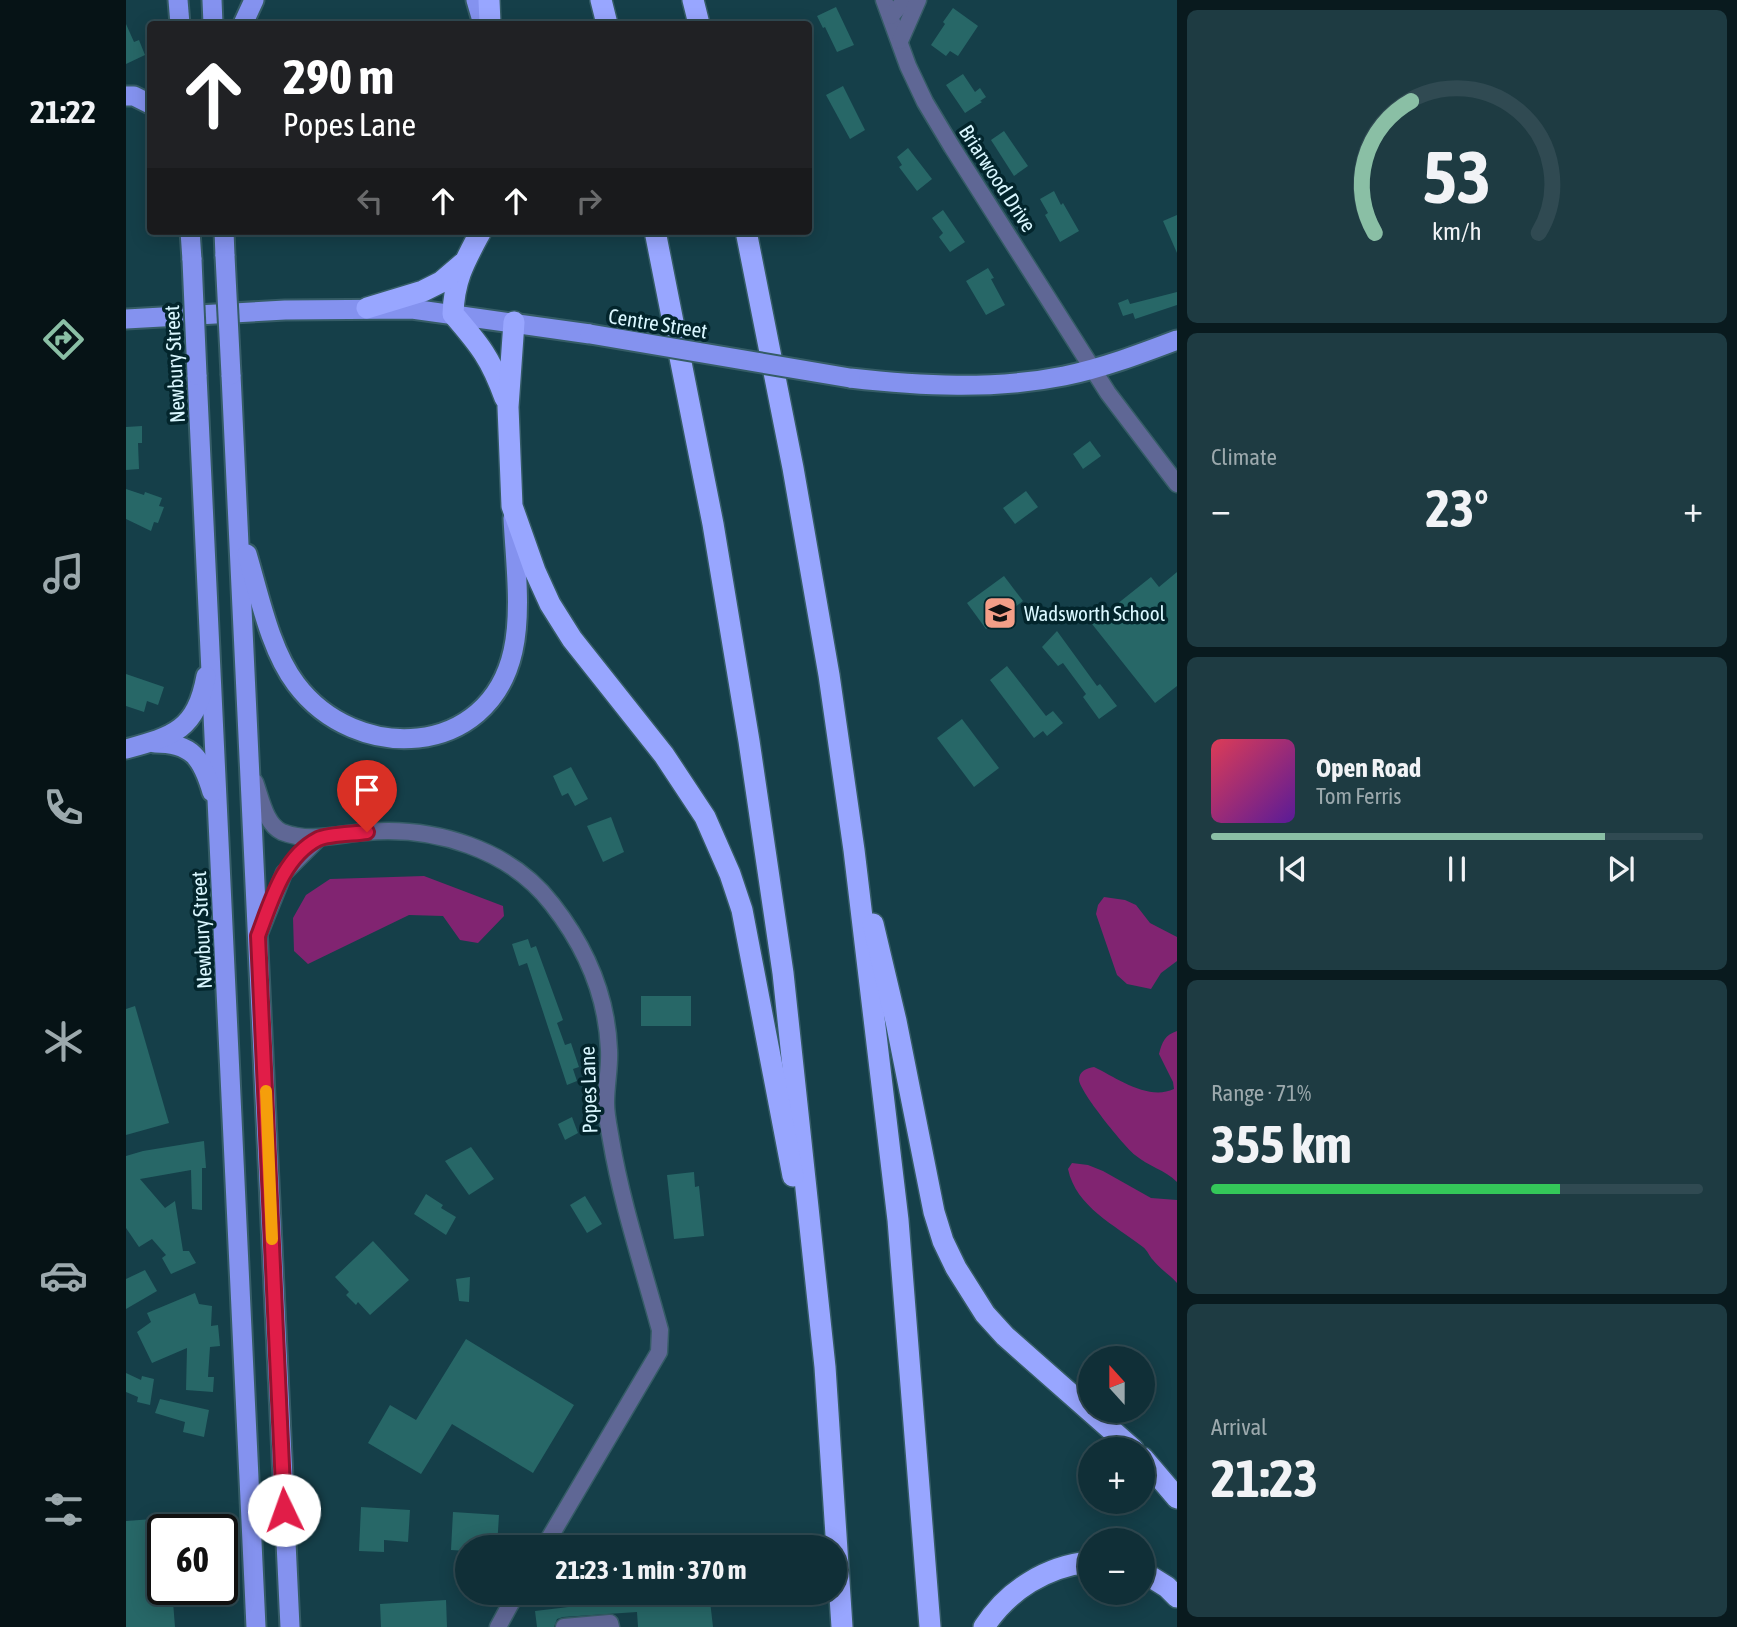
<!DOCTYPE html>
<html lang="en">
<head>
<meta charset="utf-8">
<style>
  :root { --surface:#102f37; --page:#1e3b42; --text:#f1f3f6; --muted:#9ca9ad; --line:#304a52; --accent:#8abfa5 }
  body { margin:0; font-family:"Asap Condensed",sans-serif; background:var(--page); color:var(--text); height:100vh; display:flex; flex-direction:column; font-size:26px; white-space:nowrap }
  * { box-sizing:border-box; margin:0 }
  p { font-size:23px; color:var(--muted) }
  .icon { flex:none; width:38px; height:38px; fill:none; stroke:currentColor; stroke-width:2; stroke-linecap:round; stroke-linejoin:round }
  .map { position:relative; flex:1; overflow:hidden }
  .drawer { display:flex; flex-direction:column; gap:10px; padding:10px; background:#091a1e; width:560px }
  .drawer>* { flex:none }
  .hud { position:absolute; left:21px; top:21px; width:665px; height:214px; border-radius:7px; box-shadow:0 4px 18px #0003,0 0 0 2px var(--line); background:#202124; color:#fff; overflow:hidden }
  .needle { width:46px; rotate:339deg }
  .tools { position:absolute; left:952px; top:1346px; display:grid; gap:14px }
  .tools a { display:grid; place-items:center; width:77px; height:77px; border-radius:50%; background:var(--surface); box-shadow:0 4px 18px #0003,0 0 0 2px var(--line); font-size:35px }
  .speed { position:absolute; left:21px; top:1514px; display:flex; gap:14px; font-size:35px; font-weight:700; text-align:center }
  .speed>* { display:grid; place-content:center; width:91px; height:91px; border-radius:50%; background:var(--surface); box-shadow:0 4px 18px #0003,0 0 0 2px var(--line); line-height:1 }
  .speed .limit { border:4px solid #111; border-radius:10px; background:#fff; color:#111 }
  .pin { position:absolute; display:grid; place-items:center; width:60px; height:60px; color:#fff; margin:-72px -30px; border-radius:50% 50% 50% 0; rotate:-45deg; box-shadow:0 0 7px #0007 }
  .pin .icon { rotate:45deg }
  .me { position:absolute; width:77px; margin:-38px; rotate:357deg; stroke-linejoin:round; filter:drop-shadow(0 0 5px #0008) }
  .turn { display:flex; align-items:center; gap:24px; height:147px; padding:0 21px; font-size:32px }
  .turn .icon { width:91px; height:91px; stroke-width:2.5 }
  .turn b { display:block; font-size:49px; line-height:60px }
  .lanes { display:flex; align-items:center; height:66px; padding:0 21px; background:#0003; justify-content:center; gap:35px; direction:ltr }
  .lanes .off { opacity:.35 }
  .big { font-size:52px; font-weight:700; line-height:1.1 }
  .drawer .tile { flex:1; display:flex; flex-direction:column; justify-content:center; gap:10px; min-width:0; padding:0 24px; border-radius:10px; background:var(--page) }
  .drawer .dial { align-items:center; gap:0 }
  .dial svg { height:182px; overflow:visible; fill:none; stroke:var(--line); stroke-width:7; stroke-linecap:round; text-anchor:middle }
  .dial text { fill:var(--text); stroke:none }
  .song { display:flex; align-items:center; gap:21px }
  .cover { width:84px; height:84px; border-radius:10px; background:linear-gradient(135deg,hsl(350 70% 55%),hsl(270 70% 35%)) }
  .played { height:7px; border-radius:4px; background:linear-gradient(90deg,var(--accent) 80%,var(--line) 80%) }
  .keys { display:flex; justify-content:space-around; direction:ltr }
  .heat { display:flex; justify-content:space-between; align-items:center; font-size:38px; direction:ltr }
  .charge { height:10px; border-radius:5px; background:linear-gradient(90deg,#34c759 71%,var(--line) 0) }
  .trip { position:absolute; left:329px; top:1535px; width:392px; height:70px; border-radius:35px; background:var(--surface); box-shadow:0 4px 18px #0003,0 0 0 2px var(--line); font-weight:700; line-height:70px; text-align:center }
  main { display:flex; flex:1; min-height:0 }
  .tab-bar { display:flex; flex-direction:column; width:126px; justify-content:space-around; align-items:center; background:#061316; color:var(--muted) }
  .tab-bar .icon { width:49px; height:49px }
  .tab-bar .on { color:var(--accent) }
  .tab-bar b { font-size:32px; color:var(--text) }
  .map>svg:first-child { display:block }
</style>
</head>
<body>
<main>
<nav class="tab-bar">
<b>21:22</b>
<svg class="icon on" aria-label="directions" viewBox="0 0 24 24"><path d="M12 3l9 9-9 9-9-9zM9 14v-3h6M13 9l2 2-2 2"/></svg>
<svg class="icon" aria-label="music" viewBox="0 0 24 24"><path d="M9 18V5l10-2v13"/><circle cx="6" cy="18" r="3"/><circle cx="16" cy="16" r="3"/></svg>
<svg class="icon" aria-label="phone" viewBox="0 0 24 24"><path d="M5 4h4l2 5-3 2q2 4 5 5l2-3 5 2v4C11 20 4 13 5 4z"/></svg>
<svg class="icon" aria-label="climate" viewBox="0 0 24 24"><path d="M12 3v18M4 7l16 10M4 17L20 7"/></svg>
<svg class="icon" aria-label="car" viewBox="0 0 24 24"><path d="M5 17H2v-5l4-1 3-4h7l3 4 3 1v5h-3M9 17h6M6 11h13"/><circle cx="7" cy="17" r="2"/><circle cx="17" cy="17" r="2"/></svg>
<svg class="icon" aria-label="filters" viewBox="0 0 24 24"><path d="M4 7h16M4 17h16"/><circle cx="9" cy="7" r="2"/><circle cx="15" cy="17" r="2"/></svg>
</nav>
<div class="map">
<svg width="1051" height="1627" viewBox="0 0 1051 1627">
  <rect width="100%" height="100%" fill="#153f49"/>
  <g fill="#812471">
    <path d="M298 876 377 906 378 916 352 943 334 940 317 916 283 915 182 964 168 951 167 918 180 895 204 879Z"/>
    <path d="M978 897 999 900 1010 905 1024 923 1051 937V961L1035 973 1025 989 1001 984 991 975 970 914 972 905Z"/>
    <path d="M1051 1031V1182C1039 1170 1022 1166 1009 1155 998 1146 954 1092 953 1080 953 1071 961 1068 968 1067 991 1078 1022 1101 1048 1089L1047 1082 1033 1054C1036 1042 1039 1035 1051 1031Z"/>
    <path d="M946 1163 962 1165 977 1171 1025 1198 1051 1200V1283C1044 1275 1034 1269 1027 1260 1023 1256 1022 1251 1017 1247 989 1225 950 1207 942 1169Z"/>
  </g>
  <g fill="#276767">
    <path d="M710 7 728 45 711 52 699 27 697 28 691 16Z"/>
    <path d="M827 8 852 26 832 56 824 51 820 56 805 45 819 24 817 22Z"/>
    <path d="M0 24 8 42 13 40 19 55 0 64Z"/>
    <path d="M837 74 849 92 854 88 860 97 854 101 856 102 839 113 820 85Z"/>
    <path d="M717 86 739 130 724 139 700 95Z"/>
    <path d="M878 131 902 166 888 176 865 140Z"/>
    <path d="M782 148 806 179 791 191 773 167 776 165 771 157Z"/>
    <path d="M928 191 935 205 937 203 953 231 934 242 919 215 922 213 914 199Z"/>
    <path d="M817 210 839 242 824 252 813 237 817 233 806 218Z"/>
    <path d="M1051 215V253L1037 221Z"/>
    <path d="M862 268 868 278 865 279 879 305 860 315 840 281Z"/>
    <path d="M1051 292V305L1009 319 1007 313 997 316 992 303 1002 299 1004 304Z"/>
    <path d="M16 426V443H12L13 469 0 470V427Z"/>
    <path d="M964 441 975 456 957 469 947 454Z"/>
    <path d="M0 489 18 495 19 492 36 498 33 506 38 507 32 523 28 522 25 531 0 519Z"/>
    <path d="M900 491 912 507 889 524 877 508Z"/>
    <path d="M1051 572V686L1029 703 966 624 1025 577 1033 587Z"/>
    <path d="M878 576 897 601 860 629 841 603Z"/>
    <path d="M931 631 971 686 974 684 991 706 973 719 957 697 960 694 937 663 932 666 916 647Z"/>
    <path d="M881 666 920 716 927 711 937 723 921 736 917 731 908 738 864 680Z"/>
    <path d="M0 674 38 687 32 705 21 701 18 712 0 706Z"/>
    <path d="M836 719 873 768 848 787 811 738Z"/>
    <path d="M445 767 462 799 449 806 442 793 436 796 427 776Z"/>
    <path d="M485 817 498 852 477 862 461 826Z"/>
    <path d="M402 939 405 948 410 946 437 1020 431 1023 439 1045 445 1043 453 1067 447 1069 451 1081 441 1085 401 963 393 966 386 944Z"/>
    <rect x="515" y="996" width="50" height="30"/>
    <path d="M9 1006 43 1123 0 1135V1009Z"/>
    <path d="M446 1117 452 1133 439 1140 432 1124Z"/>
    <path d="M78 1141 80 1168H76V1210L66 1209 65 1170 14 1179 39 1208 49 1201 57 1251H63L70 1263 45 1274 36 1258 40 1255 26 1239 13 1247 0 1228V1156L17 1151Z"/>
    <path d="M345 1147 368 1179 343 1195 319 1161Z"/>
    <path d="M568 1172 569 1187 573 1186 578 1236 548 1239 541 1175Z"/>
    <path d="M300 1194 317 1205 315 1208 330 1217 320 1235 288 1214Z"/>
    <path d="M459 1196 476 1224 461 1233 444 1205Z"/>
    <path d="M247 1241 283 1280 244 1315 232 1302 230 1305 220 1295 223 1292 209 1277Z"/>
    <path d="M19 1270 31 1291 0 1309V1279Z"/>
    <path d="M344 1277 343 1302 333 1301 330 1279Z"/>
    <path d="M69 1293 73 1304 86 1306 85 1326 92 1325 94 1346 84 1347 82 1377H88L87 1392 60 1390 61 1348 26 1363 11 1332 25 1322 21 1313Z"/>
    <path d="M340 1339 448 1405 407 1473 326 1424 295 1474 242 1443 264 1405 290 1420Z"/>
    <path d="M0 1373 15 1380 16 1376 28 1379 24 1405 11 1402 12 1397 0 1392Z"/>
    <path d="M34 1399 83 1410 78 1437 57 1432 59 1422 29 1413Z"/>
    <path d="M235 1507 284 1510 282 1542 258 1540V1552L233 1551Z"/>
    <path d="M327 1512 373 1515 371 1547H341V1551L325 1550Z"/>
    <path d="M40 1518 41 1530H37V1589H46L49 1627H0V1521Z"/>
    <path d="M509 1592H583L587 1627H512L511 1612 437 1617 431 1619 428 1627H411L409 1611 509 1599Z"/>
    <path d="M320 1600 321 1627H255L254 1604Z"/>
  </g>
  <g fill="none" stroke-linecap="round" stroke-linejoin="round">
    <defs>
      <g id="minor">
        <path d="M758 0 782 66 799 102 826 147 982 393 1051 484"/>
        <path d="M765 16 779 0"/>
        <path d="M774 41 792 0"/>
        <path d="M129 782C135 798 139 824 156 832 184 843 212 834 240 832 308 826 384 849 426 904 459 946 481 996 483 1050 484 1067 480 1085 480 1103 480 1115 483 1128 485 1140 496 1205 517 1267 534 1330L533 1352 418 1547"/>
        <path d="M133 935 158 873 193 838"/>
        <path d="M372 1627 391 1592"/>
        <path d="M438 1627 484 1623 485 1627"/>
      </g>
      <g id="major">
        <path d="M52 0 54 24"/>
        <path d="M86 0 87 24"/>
        <path d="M350 0 357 24"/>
        <path d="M117 24 128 0"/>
        <path d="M0 96H8L24 104"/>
        <path d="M64 231 66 260"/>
        <path d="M98 231 99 256"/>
        <path d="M0 319 159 310 286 309 464 334"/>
        <path d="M71 375 130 1627"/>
        <path d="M105 375 164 1627"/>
        <path d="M724 378C794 386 868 390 938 376 977 368 1014 354 1051 340"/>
        <path d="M121 554C133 594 144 650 170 684 230 764 363 759 387 651 396 611 389 559 387 518"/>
        <path d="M29 743C66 743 76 758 86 792"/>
        <path d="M0 749C48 736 70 730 80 676"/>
      </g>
      <g id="highway">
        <path d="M363 0 364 24"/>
        <path d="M475 0 481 24"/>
        <path d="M567 0 573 24"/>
        <path d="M355 231C339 261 328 279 327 314 354 345 365 359 379 398"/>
        <path d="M529 231 587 524 623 741 657 973 699 1367 716 1627"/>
        <path d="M620 231 667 468 703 675 728 850 772 1220 804 1627"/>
        <path d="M241 308 297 291 315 282 336 264"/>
        <path d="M388 322 382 407 386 506 409 571 424 604 446 639 538 755 579 817 604 874 616 910 667 1176"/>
        <path d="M747 924 770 1021 808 1212 817 1241 830 1268 859 1314 879 1336 1007 1449"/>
        <path d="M1017 1458 1051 1498"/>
        <path d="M1017 1572 1041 1587 1051 1597"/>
        <path d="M858 1627C882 1590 921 1566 964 1562"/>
      </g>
    </defs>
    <use href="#minor" stroke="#355c66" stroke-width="19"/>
    <use href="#major" stroke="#355c66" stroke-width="23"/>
    <use href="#highway" stroke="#355c66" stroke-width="24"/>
    <use href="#minor" stroke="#5f6795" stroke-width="16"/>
    <use href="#major" stroke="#8492ef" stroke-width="19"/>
    <use href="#highway" stroke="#98a6ff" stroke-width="21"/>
    <defs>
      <g id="major-bridge">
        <path d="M99 256 105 375"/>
        <path d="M66 260 71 375"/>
        <path d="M464 334 724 378"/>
      </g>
    </defs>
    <use href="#major-bridge" stroke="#355c66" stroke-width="23" stroke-linecap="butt"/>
    <use href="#major-bridge" stroke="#8492ef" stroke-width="19"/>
  </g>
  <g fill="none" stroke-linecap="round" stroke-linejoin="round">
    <defs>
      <path id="route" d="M158 1510 132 936C145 902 157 857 192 839 203 834 228 834 241 832"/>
    </defs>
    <use href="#route" stroke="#92132f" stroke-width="18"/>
    <use href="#route" stroke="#e11d48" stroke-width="12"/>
    <path stroke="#f59e0b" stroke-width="12" d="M140 1091 146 1239"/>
  </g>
  <defs>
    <symbol id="school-square" viewBox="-11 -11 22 22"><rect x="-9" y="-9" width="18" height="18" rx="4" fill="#f49e87" stroke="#03252c"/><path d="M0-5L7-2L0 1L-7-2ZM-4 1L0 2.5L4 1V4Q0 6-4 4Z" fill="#111"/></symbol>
  </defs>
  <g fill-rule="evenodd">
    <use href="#school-square" x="855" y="594" width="38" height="38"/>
  </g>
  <g text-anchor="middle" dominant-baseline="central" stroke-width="7" stroke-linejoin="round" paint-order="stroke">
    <g font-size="21" fill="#daf7ff" stroke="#03252c">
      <text transform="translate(872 178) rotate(57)">Briarwood Drive</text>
      <text transform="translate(532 323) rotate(9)">Centre Street</text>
      <text transform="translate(48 364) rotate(-93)">Newbury Street</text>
      <text transform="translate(75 930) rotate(-93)">Newbury Street</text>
      <text transform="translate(462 1090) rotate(-92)">Popes Lane</text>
    </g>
    <g font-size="21" fill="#daf7ff" stroke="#03252c" text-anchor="start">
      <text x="898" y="613">Wadsworth School</text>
    </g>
  </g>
</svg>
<div class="tools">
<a><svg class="needle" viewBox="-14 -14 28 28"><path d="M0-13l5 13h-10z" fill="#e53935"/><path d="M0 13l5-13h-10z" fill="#9ca9ad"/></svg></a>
<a>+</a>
<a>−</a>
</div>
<div class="speed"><div class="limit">60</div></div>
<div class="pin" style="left:241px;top:832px;background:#d93025"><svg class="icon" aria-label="arrive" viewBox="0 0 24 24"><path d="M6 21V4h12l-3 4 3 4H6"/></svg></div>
<svg class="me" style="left:158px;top:1510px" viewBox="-20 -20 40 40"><circle r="19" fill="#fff"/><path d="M0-13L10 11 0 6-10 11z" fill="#e11d48"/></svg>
<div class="trip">21:23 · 1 min · 370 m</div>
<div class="hud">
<div class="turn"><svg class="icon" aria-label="ahead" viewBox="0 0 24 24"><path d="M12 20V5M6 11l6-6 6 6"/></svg><div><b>290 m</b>Popes Lane</div></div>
<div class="lanes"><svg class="icon off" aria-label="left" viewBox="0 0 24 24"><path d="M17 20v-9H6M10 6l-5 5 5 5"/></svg><svg class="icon" aria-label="ahead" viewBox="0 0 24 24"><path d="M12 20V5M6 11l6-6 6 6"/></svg><svg class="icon" aria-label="ahead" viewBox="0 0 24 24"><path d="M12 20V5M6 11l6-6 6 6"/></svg><svg class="icon off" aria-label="right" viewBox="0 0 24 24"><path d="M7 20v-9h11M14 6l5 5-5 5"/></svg></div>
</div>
</div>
<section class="drawer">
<div class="tile dial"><svg viewBox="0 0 100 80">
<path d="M14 69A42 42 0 1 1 86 69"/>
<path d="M14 69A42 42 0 0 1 30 11" stroke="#8abfa5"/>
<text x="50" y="56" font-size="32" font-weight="700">53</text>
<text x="50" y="72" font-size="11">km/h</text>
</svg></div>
<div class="tile"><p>Climate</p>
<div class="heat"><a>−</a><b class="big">23°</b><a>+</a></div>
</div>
<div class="tile">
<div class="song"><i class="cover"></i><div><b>Open Road</b><p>Tom Ferris</p></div></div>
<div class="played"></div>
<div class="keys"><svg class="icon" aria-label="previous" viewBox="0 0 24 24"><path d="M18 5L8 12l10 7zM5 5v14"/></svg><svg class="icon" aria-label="pause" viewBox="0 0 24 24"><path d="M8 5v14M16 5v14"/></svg><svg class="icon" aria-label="next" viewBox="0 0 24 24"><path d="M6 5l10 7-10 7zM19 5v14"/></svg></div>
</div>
<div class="tile"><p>Range · 71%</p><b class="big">355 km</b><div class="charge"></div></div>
<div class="tile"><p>Arrival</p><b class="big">21:23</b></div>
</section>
</main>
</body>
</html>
